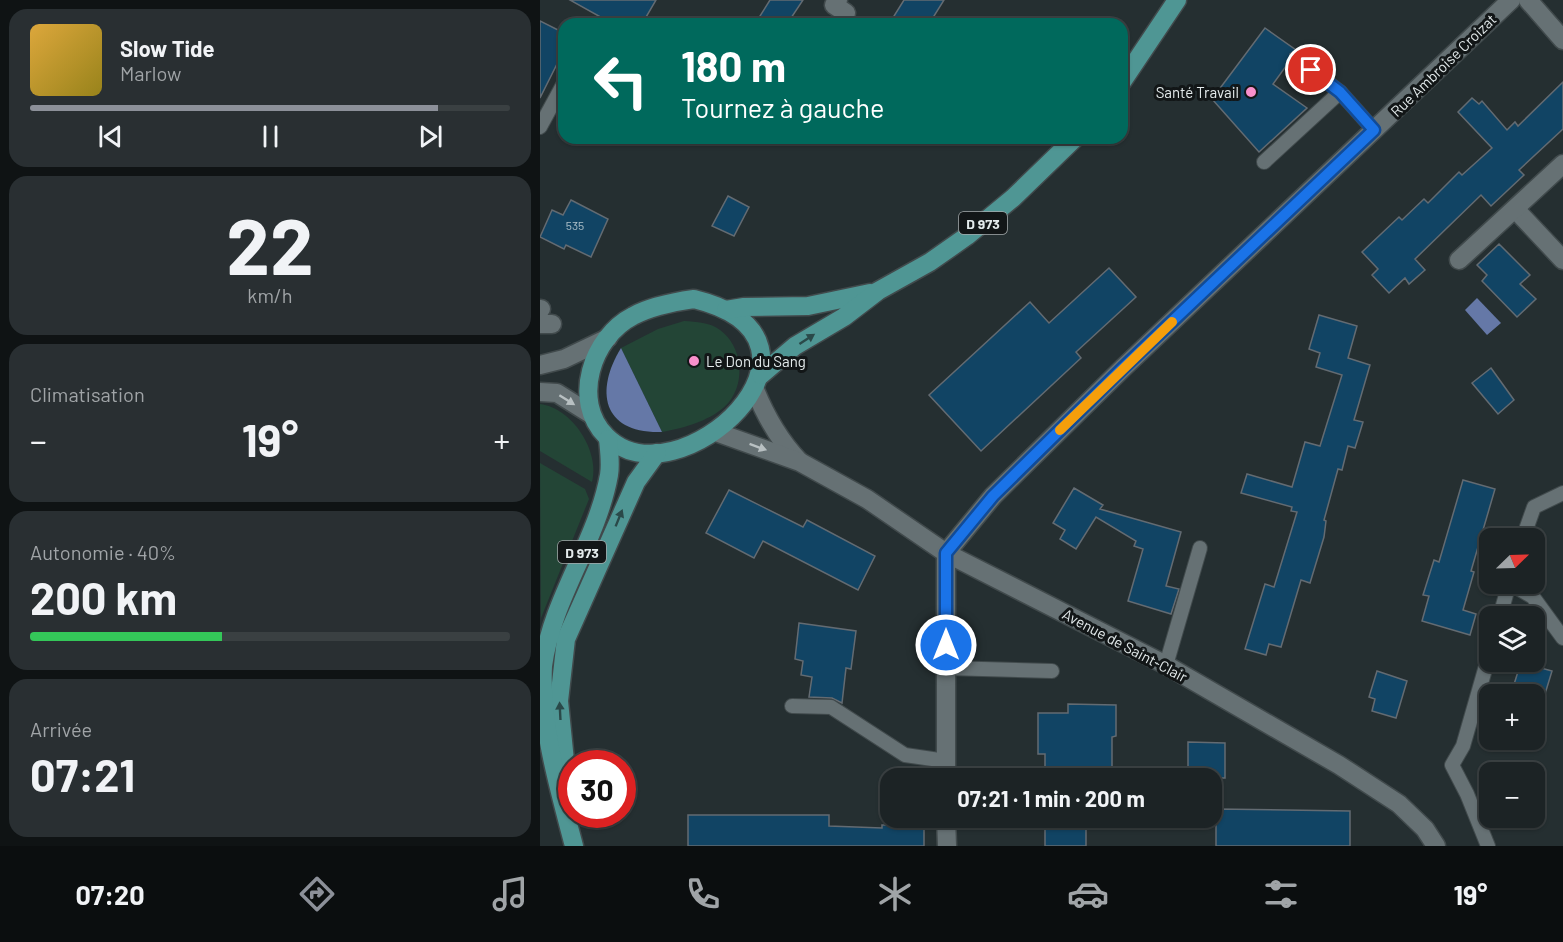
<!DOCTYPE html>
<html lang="fr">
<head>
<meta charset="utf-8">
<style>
  :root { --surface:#1c2325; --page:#292f32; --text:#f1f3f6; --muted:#a0a4a7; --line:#3a4042; --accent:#8c9099 }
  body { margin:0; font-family:Barlow,sans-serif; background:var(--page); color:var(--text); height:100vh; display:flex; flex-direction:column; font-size:22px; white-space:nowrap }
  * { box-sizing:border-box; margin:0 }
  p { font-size:20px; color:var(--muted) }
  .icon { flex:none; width:33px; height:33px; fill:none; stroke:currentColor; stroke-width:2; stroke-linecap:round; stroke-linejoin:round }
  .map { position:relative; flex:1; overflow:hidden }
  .panel { display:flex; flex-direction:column; gap:9px; padding:9px; background:#0f1314; width:540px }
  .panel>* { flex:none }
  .banner { position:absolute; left:18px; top:18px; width:570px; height:126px; border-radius:18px; box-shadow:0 2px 4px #0004,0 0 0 2px var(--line); background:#00695c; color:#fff; overflow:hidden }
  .needle { width:39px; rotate:67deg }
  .tools { position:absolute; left:939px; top:528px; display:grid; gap:12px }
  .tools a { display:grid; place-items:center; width:66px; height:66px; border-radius:12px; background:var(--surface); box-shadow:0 2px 4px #0004,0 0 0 2px var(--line); font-size:30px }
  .speed { position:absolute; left:18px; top:750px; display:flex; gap:12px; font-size:30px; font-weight:700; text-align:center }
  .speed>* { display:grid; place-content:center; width:78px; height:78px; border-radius:50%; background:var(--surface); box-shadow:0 2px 4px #0004,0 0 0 2px var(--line); line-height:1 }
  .speed .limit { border:9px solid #d22; background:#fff; color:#111 }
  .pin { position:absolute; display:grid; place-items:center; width:51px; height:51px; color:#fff; margin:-26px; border:3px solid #fff; border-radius:50%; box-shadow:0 2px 6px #0007 }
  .me { position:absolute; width:66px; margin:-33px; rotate:0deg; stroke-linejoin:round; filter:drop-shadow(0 0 4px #0008) }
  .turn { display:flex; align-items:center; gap:21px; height:126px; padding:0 24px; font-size:27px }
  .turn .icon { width:78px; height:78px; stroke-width:2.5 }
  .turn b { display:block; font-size:42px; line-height:51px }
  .big { font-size:45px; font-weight:700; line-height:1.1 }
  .panel .tile { flex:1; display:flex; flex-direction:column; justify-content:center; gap:9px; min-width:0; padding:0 21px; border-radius:18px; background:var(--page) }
  .panel .dial { align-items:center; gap:0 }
  .dial b { font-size:78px; line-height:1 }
  .song { display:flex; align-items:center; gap:18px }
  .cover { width:72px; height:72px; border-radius:9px; background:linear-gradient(135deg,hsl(40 70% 55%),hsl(50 70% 35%)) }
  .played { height:6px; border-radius:3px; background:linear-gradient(90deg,var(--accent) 85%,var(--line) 85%) }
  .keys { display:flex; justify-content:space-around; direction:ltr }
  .heat { display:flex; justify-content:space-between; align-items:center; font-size:33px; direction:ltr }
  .charge { height:9px; border-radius:4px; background:linear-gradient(90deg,#34c759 40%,var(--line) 0) }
  .trip { position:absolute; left:340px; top:768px; width:342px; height:60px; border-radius:18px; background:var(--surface); box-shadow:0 2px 4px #0004,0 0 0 2px var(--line); font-weight:700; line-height:60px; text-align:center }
  .tabs { display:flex; height:96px; justify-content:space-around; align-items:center; background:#0b0e0f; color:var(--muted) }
  .tabs .icon { width:42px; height:42px }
  .tabs .current { color:var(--accent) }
  .tabs b { font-size:27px; color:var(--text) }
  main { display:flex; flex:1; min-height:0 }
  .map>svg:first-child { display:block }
</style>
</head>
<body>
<main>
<section class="panel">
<div class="tile">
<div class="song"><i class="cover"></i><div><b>Slow Tide</b><p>Marlow</p></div></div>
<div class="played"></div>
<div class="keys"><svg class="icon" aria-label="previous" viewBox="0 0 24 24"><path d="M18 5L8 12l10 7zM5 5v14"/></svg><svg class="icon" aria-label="pause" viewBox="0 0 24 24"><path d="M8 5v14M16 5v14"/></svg><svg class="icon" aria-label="next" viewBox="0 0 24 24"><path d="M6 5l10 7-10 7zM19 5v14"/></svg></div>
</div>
<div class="tile dial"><b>22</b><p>km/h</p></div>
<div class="tile"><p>Climatisation</p>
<div class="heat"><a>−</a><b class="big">19°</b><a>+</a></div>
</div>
<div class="tile"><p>Autonomie · 40%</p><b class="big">200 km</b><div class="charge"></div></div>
<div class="tile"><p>Arrivée</p><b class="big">07:21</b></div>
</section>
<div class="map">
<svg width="1023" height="846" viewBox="0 0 1023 846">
  <rect width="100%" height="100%" fill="#252f31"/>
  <g fill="#234536">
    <path d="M144 321C157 322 169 322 180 330 202 346 206 381 189 402 174 420 144 428 122 432L81 348 118 329Z"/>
    <path d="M0 404C32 408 60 451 52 482L0 451Z"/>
    <path d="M0 463 45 489 49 499 1 618Z"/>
  </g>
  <g fill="#6578a7">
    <path d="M937 298 961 323 947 335 925 310Z"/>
    <path d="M81 348 122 432C63 434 54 392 81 348Z"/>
  </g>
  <g fill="#114464" stroke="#636b72" stroke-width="1.5">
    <path d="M30 0H116L102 24H73Z"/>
    <path d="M230 0H263L247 24H215Z"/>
    <path d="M364 0H404L389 24H349Z"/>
    <path d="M0 21 24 33V50L0 98Z"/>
    <path d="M725 28 756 50 750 54 749 62 733 84 767 108 719 152 672 99Z"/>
    <path d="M1023 82V129L979 170 984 175 951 206 941 195 875 259 885 270 869 284 865 278 849 293 832 275 838 269 822 252 859 217 862 220 884 199 888 203 919 172 922 175 952 148 918 112 932 98 939 104 942 101 967 130 975 122 978 126Z"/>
    <path d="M188 196 209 207 194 236 172 226Z"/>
    <path d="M31 200 68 219 51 257 26 245 24 249 0 237 12 210 23 215Z"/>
    <path d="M959 244 990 275 980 284 996 299 977 317 942 281 947 275 937 265Z"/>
    <path d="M569 268 596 297 536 352 541 358 441 451 389 395 490 302 509 323Z"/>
    <path d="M779 315 817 326 808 358 830 365 814 420 823 422 815 448 808 446 802 470 798 469 784 520 786 521 784 537 770 583 761 580 741 647 729 644 726 655 705 649 725 584 734 587 757 512 751 511 752 507 701 493 707 474 752 487 765 442 780 446 802 375 776 367 780 353 769 349Z"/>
    <path d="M951 368 974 400 958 414 932 383Z"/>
    <path d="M923 480 955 489 931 571 934 572 923 610 936 614 930 635 882 621 889 596 883 595 894 560 899 562Z"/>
    <path d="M534 488 563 505 560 509 641 532 626 586 639 589 631 614 588 601 603 549 594 546 596 541 556 517 536 549 520 539 525 530 513 523Z"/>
    <path d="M189 490 263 527 267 520 335 556 318 590 223 541 214 558 166 533Z"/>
    <path d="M259 623 316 631 311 669 306 668 302 703 292 698 269 697 272 677 261 675 263 661 255 659Z"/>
    <path d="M981 662H1003L1001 668 1012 671 1005 694H971Z"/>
    <path d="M837 671 867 681 856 718 832 711 835 699 829 697Z"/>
    <path d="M528 704 576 705V736L572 737V769H547V778H505V754H498V713H528Z"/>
    <path d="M648 742 685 743V778H648Z"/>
    <path d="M676 809 810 811V846H676Z"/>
    <path d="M148 815H289V826L342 828V825H384V846H148Z"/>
    <rect x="505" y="818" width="41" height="28"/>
  </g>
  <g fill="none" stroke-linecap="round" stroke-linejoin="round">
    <defs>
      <g id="service">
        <path d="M757 59 800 92 834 130"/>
        <path d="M0 127 24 83"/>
        <path d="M724 162 800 92"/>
        <path d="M983 538 994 507 1023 493"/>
        <path d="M971 584 993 597 1023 638"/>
        <path d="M960 616 969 584"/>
        <path d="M626 665 660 548"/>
        <path d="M406 668 512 671"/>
        <path d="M252 706 291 707 365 755 406 761"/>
        <path d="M948 846 927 794 912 765 923 746 950 652"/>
      </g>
      <g id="minor">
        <path d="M298 0 294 5 306 13"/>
        <path d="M988 0 1023 40"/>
        <path d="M976 210 1023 260"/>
        <path d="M919 260 1023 164"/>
        <path d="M0 310 1 309"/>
        <path d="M0 324H12"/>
        <path d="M215 390C226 417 239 440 259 461"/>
        <path d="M176 432 260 462 327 499 406 553 626 665 799 765 859 804 885 829 896 846"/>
        <path d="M406 778V553L453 496 583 368 971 0"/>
        <path d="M406 818 407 846"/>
      </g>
      <g id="secondary">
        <path d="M0 365 24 359 68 338"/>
        <path d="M0 392 17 393 52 415"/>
      </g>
      <g id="primary">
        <path d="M582 82 637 0"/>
        <path d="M154 299C319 340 137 508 66 436 31 401 52 337 93 316 111 306 133 302 154 299Z"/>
        <path d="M186 310 204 307 268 306 330 293"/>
        <path d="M221 375 255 346 304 317 338 291 390 262 427 236 473 198 535 138"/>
        <path d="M26 771 19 701 26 639 96 482 117 453"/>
        <path d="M34 846C19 789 0 725 3 666 12 598 57 542 69 475 71 464 69 450 68 439"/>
      </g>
    </defs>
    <use href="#service" stroke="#414a4c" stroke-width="16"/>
    <use href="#minor" stroke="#414a4c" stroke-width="21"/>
    <use href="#secondary" stroke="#414a4c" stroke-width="21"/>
    <use href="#primary" stroke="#414a4c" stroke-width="21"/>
    <use href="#service" stroke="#667174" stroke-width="14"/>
    <use href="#minor" stroke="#667174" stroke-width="18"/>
    <use href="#secondary" stroke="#667174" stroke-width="18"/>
    <use href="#primary" stroke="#4f9694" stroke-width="18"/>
  </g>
  <defs><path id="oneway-solid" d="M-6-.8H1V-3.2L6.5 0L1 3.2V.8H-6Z" transform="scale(1.5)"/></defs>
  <g fill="#2a4949">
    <use href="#oneway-solid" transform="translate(267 339) rotate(-33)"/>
    <use href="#oneway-solid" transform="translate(79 518) rotate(-68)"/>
    <use href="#oneway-solid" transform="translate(20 711) rotate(-93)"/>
  </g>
  <g fill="#b8c0c2">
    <use href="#oneway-solid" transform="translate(27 400) rotate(32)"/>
    <use href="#oneway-solid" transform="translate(218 447) rotate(20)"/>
  </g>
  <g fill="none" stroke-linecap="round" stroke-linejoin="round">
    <defs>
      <path id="route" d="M406 645V553L453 496 583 368 834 130 800 92 771 70"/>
    </defs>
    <use href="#route" stroke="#114b97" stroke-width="15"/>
    <use href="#route" stroke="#1a73e8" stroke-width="10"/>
    <path stroke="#f59e0b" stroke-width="10" d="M520 430 632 322"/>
  </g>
  <g fill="#f890cc" stroke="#121617" stroke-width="2">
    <circle cx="711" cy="92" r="6"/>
    <circle cx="154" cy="361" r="6"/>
  </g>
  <g text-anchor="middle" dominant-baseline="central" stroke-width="6" stroke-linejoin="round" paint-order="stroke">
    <g font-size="12" fill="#afc1ca">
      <text x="35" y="225">535</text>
    </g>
    <g fill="#121617" stroke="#a5abac" stroke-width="1.5">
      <rect x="419" y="212" width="48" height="22" rx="4.5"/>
      <rect x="18" y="541" width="48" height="22" rx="4.5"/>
    </g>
    <g font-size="14" font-weight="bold" fill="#e4ebec">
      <text x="443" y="223">D 973</text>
      <text x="42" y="552">D 973</text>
    </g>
    <g font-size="15" fill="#e4ebec" stroke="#121617">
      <text transform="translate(903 65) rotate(-44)">Rue Ambroise Croizat</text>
      <text transform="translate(585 645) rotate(28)">Avenue de Saint-Clair</text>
    </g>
    <g font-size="15" fill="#e4ebec" stroke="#121617" text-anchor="end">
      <text x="699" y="92">Santé Travail</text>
      <text x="166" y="361" text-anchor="start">Le Don du Sang</text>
    </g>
  </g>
</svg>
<div class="tools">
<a><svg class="needle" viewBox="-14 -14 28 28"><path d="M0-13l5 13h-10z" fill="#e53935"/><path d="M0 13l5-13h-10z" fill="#a0a4a7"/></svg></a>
<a><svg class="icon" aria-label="layers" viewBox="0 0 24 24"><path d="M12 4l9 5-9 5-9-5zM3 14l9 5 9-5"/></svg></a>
<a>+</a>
<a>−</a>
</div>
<div class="speed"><div class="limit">30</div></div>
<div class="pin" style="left:771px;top:70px;background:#d93025"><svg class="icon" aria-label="arrive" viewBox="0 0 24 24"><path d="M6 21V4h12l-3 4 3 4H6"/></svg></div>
<svg class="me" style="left:406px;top:645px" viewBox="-20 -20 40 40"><circle r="17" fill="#1a73e8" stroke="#fff" stroke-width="3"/><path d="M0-11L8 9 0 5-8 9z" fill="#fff"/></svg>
<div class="trip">07:21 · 1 min · 200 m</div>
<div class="banner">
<div class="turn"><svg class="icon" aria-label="left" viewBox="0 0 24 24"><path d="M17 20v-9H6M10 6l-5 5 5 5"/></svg><div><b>180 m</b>Tournez à gauche</div></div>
</div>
</div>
</main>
<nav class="tabs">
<b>07:20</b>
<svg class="icon current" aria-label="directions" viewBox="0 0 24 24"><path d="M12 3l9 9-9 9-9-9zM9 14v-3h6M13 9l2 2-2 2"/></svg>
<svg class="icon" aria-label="music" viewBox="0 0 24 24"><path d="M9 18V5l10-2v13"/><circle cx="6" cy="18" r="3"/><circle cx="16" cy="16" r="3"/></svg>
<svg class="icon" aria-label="phone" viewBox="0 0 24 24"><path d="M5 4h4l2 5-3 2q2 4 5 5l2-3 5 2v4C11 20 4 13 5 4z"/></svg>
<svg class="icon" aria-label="climate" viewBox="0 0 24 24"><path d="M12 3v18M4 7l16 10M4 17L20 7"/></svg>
<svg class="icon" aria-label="car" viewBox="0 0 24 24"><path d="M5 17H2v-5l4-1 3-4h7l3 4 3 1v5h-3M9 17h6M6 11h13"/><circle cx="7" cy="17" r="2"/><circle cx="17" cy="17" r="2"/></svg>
<svg class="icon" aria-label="filters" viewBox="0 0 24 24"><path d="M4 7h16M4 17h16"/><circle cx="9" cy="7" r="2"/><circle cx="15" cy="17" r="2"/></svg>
<b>19°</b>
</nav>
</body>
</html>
